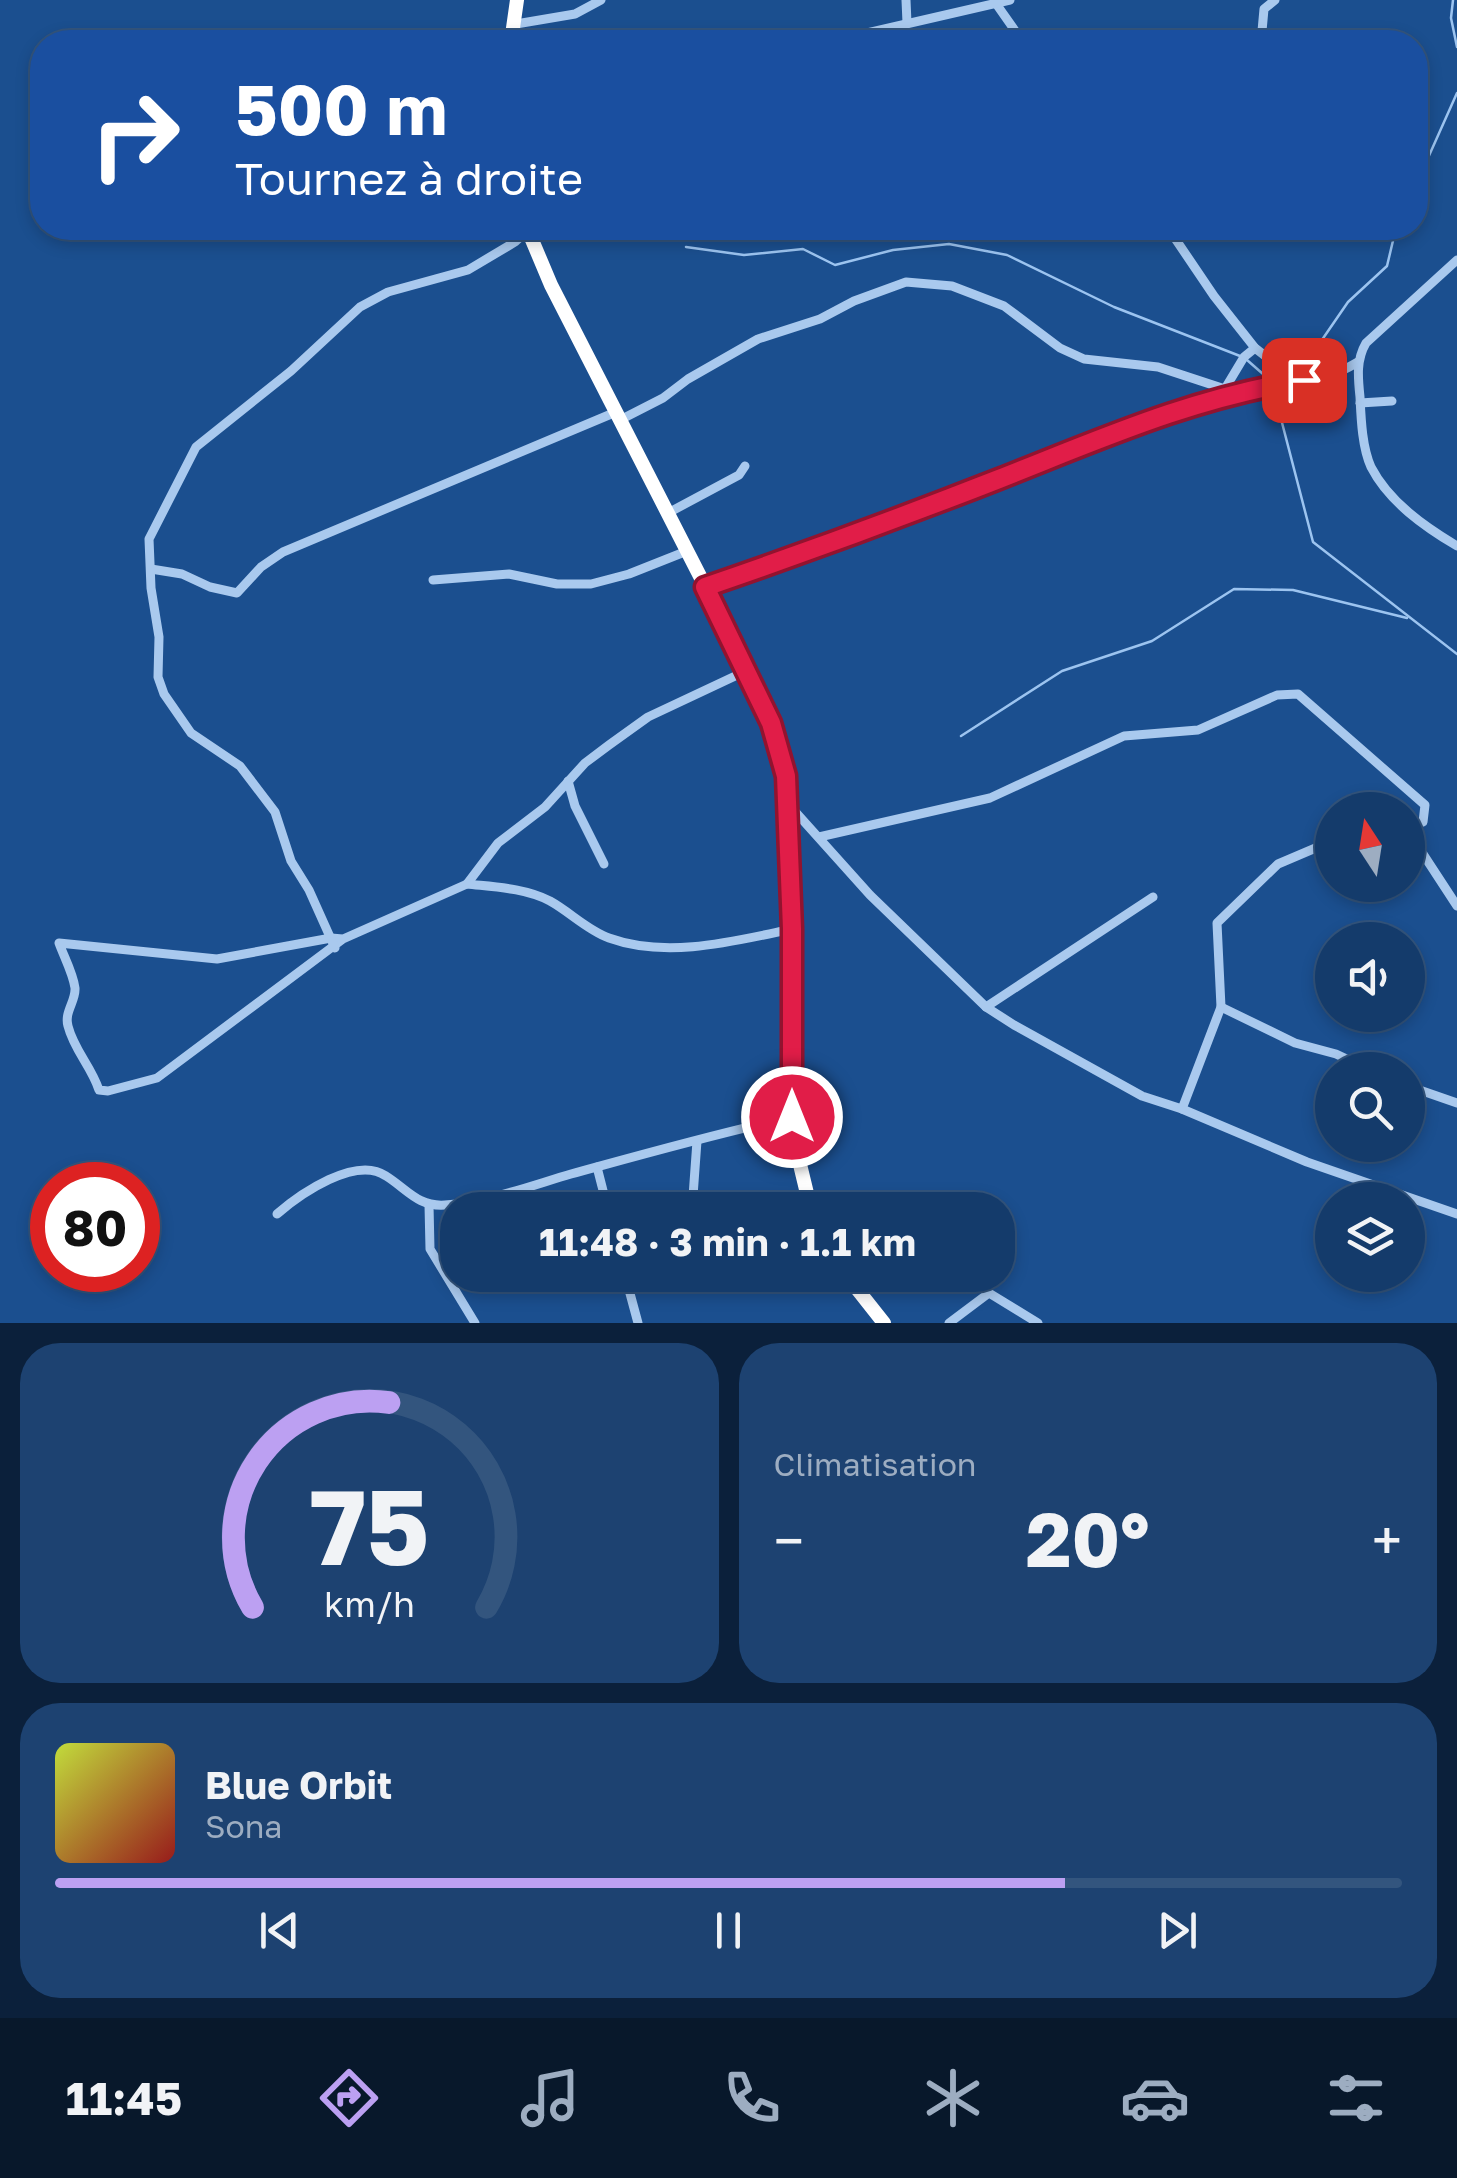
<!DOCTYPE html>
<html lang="fr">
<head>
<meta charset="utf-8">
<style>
  :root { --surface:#143b6b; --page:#1d4271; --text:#f1f3f6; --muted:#9dadc1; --line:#33557e; --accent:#bca0f2 }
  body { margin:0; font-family:"Golos Text",sans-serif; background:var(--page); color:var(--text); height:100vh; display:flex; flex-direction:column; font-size:38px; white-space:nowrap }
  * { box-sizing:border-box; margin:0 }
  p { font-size:32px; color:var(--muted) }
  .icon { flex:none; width:55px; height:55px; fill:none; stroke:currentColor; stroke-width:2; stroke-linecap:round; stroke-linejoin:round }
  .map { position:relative; height:1323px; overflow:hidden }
  .drawer { display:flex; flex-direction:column; gap:20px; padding:20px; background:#0b203b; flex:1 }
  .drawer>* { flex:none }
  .top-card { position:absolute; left:30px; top:30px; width:1398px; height:210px; border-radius:40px; box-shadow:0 5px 15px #0003,0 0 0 2px var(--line); background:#1a4fa0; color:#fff; overflow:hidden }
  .needle { width:65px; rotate:348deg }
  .fabs { position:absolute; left:1315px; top:792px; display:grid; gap:20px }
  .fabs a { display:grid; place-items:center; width:110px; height:110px; border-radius:50%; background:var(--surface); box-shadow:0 5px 15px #0003,0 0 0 2px var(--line); font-size:50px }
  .speed { position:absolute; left:30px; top:1162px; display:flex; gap:20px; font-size:50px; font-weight:700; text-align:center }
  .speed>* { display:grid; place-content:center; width:130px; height:130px; border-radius:50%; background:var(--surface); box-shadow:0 5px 15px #0003,0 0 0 2px var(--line); line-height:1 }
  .speed .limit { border:15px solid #d22; background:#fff; color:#111 }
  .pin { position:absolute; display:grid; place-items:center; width:85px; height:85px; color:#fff; margin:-42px; border-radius:20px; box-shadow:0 5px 15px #0006 }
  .me { position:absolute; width:110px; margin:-55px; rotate:0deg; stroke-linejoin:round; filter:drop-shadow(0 0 8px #0008) }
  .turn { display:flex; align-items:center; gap:35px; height:210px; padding:0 40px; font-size:45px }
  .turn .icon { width:130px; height:130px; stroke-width:2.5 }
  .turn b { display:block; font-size:70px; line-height:85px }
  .big { font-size:75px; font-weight:700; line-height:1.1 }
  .drawer .widget { flex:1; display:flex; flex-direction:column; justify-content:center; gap:15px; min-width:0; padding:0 35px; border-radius:40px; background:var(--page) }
  .drawer .dial { align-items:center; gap:0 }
  .dial svg { height:260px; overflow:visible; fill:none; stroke:var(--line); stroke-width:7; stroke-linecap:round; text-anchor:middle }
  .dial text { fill:var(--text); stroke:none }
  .song { display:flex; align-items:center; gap:30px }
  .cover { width:120px; height:120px; border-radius:15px; background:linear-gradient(135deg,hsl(70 70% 55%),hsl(0 70% 35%)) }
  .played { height:10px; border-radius:5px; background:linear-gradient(90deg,var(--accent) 75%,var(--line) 75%) }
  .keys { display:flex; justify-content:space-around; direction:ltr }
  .heat { display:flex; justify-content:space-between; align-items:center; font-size:55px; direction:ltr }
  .drawer .tiles { flex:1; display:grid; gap:20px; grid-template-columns:1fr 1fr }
  .widget:last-child { grid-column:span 2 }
  .trip { position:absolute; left:440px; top:1192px; width:575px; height:100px; border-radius:40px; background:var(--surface); box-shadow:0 5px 15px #0003,0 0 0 2px var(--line); font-weight:700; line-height:100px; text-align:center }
  .menu { display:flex; height:160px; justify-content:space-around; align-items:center; background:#08182b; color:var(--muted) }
  .menu .icon { width:70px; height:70px }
  .menu .on { color:var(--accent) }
  .menu b { font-size:45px; color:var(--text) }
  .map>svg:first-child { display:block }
</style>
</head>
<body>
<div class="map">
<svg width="1457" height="1323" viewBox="0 0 1457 1323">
  <rect width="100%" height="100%" fill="#1b4f8f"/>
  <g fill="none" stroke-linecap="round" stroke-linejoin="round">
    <g stroke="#9cc4f0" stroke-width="2.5">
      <path d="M1453 0 1451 18 1457 47"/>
      <path d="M1415 187 1457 93"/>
      <path d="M686 247 744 255 803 249 835 265 893 250 949 244 1007 255 1114 307 1240 356"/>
      <path d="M1247 360 1271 381"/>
      <path d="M1289 370 1315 350 1348 302 1387 266 1396 228"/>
      <path d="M1273 388 1313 542 1457 654"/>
      <path d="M961 736 1062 671 1152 641 1234 589 1293 590 1407 618"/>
    </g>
    <g stroke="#a9c9ee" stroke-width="9">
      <path d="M906 0 907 23"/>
      <path d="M997 5 1023 42"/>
      <path d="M516 24 575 14 601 0"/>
      <path d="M828 42 1010 0"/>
      <path d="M1261 42 1264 9 1275 0"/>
      <path d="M1457 260 1366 343C1356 360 1358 378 1360 397 1361 418 1362 447 1371 467 1389 502 1425 527 1457 546"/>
      <path d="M1255 348C1297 381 1308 391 1358 362"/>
      <path d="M1220 397 1301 381"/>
      <path d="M1360 403 1392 401"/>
      <path d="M620 420 663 398 688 379 758 339 820 319 854 301 906 282 952 286 1004 306 1060 348 1084 359 1158 367 1225 389"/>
      <path d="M668 513 739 475 745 466"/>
      <path d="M151 569 182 574 210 587 237 593 261 567 283 552 616 412"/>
      <path d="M433 580 509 574 557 584H591L629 574 687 551"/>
      <path d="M705 587 866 530 1140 422 1220 397 1244 357 1255 348 1214 296 1168 228"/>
      <path d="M748 670 648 717 609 745 585 763 545 807 498 843 467 884C494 887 525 888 550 901 570 912 587 930 609 938 667 959 735 941 792 929"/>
      <path d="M568 781 575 806 604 864"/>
      <path d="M791 807 870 895 986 1007 1014 1025 1142 1096 1182 1109 1307 1162 1457 1214"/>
      <path d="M1408 831 1457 906"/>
      <path d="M819 837 990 798 1124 736 1198 730 1277 695 1298 694 1425 805 1423 822 1408 827"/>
      <path d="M343 939 331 938 217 959 59 943C64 957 73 973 75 988 76 1001 64 1012 68 1026 74 1050 91 1066 99 1090L108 1091 157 1078 343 939 467 884"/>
      <path d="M335 948 309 890 291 861 275 812 240 766 191 733 164 694 158 677 159 637 151 588 149 539 196 447 291 371 360 307 388 292 468 270 515 242 528 230"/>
      <path d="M986 1007 1153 897"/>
      <path d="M1221 1007 1295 1043 1336 1054 1370 1070"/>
      <path d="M1408 1086 1457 1103"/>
      <path d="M1182 1109 1221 1007 1217 923 1278 864 1332 841"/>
      <path d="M597 1167 608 1210"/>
      <path d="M429 1205 430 1249 475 1323"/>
      <path d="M692 1210 697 1141"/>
      <path d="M277 1214C300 1194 356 1155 386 1176 407 1189 418 1207 445 1205 488 1202 530 1186 571 1174 644 1154 718 1133 792 1117"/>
      <path d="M625 1275 638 1323"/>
      <path d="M949 1323 989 1293 1038 1323"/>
    </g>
    <g stroke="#fff" stroke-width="14">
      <path d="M511 42 517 0"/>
      <path d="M527 228 551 285 748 670 780 750 786 776 790 829 792 1117 796 1148 811 1210"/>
      <path d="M846 1275 884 1323"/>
    </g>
  </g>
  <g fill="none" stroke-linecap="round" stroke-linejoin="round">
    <defs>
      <path id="route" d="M792 1117V929L786 776 771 723 705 587C804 553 902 517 999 479 1103 438 1192 398 1304 380"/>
    </defs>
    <use href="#route" stroke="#92132f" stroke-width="25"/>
    <use href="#route" stroke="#e11d48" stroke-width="18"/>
  </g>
</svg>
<div class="fabs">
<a><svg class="needle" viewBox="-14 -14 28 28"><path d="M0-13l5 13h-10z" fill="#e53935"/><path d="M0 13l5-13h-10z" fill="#9dadc1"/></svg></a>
<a><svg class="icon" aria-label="sound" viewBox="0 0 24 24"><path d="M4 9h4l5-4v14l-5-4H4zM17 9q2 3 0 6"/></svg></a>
<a><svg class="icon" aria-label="search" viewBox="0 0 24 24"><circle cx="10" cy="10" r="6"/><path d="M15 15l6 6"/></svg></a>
<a><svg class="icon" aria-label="layers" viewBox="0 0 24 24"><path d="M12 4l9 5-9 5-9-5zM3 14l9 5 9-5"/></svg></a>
</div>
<div class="speed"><div class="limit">80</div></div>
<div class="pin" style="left:1304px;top:380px;background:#d93025"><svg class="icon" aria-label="arrive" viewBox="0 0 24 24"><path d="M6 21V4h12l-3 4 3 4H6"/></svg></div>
<svg class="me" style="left:792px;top:1117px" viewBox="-20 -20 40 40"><circle r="17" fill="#e11d48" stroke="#fff" stroke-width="3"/><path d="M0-11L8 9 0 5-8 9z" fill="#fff"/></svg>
<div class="trip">11:48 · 3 min · 1.1 km</div>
<div class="top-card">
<div class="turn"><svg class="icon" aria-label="right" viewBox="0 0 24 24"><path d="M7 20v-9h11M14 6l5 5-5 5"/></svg><div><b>500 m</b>Tournez à droite</div></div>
</div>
</div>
<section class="drawer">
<div class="tiles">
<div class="widget dial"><svg viewBox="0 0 100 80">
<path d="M14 69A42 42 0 1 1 86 69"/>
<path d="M14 69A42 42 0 0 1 56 6" stroke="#bca0f2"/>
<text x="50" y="56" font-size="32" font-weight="700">75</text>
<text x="50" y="72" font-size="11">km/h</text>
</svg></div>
<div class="widget"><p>Climatisation</p>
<div class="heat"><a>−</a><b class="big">20°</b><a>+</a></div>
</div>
<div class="widget">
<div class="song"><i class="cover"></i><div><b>Blue Orbit</b><p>Sona</p></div></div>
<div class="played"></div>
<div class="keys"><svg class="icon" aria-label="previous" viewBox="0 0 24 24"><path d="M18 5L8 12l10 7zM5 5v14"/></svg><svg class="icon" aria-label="pause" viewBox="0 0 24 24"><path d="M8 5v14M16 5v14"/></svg><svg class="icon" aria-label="next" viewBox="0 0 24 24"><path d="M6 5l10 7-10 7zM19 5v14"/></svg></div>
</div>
</div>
</section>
<nav class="menu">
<b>11:45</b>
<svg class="icon on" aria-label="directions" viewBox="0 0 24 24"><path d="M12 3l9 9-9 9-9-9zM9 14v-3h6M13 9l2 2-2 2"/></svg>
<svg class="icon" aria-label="music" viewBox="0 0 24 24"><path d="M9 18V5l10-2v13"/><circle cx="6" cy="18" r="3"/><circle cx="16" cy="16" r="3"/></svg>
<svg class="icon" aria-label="phone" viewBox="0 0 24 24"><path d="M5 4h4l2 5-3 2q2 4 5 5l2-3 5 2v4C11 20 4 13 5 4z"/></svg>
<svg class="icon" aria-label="climate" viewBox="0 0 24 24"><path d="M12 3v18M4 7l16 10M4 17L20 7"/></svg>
<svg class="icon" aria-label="car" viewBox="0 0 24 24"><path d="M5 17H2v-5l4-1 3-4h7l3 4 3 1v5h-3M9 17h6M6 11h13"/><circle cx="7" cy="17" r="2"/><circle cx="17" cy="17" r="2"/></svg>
<svg class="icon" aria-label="filters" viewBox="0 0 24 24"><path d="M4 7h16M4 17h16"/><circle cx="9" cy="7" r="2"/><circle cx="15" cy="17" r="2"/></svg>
</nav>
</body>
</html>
